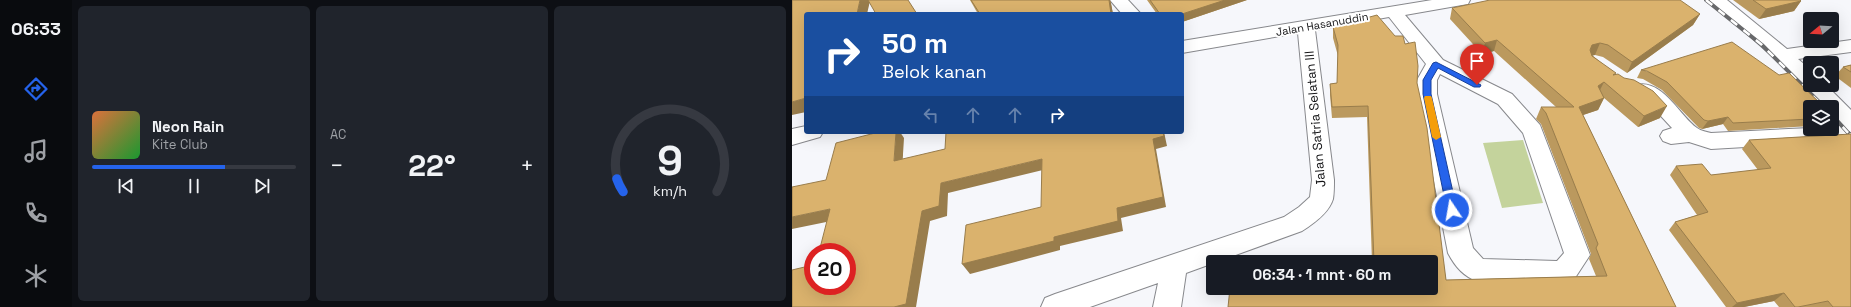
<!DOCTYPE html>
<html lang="id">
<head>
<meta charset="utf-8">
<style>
  :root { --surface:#171b24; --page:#20242c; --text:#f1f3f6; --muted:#9ea1a6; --line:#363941; --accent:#2563eb }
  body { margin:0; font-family:"Space Grotesk",sans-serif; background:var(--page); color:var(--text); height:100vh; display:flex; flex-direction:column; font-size:15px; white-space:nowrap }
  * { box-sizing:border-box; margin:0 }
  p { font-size:13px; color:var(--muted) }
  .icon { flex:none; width:22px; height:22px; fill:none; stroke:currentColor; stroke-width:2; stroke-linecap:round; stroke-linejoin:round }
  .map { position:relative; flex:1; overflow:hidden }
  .side { display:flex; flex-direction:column; gap:6px; padding:6px; background:#0d0f14; width:720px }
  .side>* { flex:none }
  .hud { position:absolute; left:12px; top:12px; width:380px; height:122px; border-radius:4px; box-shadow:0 4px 16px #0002; background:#1a4fa0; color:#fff; overflow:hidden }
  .needle { width:26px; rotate:252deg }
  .buttons { position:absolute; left:1011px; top:12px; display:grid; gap:8px }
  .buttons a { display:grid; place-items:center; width:36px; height:36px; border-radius:4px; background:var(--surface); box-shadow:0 4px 16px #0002; font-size:20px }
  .speed { position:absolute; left:12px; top:243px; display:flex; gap:8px; font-size:20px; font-weight:700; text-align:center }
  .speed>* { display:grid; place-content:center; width:52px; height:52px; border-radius:50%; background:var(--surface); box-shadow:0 4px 16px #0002; line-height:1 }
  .speed .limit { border:6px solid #d22; background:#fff; color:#111 }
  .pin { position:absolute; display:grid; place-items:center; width:34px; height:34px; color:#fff; margin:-41px -17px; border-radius:50% 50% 50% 0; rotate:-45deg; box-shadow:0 0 4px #0007 }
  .pin .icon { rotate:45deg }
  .me { position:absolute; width:44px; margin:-22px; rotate:348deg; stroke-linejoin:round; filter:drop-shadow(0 0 3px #0008) }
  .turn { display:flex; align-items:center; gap:14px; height:84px; padding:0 12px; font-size:18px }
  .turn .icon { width:52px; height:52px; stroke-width:2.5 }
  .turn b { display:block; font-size:28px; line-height:34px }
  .lanes { display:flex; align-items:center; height:38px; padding:0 12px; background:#0003; justify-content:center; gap:20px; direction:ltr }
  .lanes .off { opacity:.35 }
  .big { font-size:30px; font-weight:600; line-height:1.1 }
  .side .card { flex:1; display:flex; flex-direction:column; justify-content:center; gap:6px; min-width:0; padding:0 14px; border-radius:6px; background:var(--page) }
  .side .dial { align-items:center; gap:0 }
  .dial svg { height:104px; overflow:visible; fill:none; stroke:var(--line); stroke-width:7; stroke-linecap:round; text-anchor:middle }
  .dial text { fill:var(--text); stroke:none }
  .song { display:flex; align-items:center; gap:12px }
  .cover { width:48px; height:48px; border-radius:6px; background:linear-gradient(135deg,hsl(20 70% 55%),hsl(130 70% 35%)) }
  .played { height:4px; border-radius:2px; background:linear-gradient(90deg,var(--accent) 65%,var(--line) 65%) }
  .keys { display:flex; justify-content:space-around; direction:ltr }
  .heat { display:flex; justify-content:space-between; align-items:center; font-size:22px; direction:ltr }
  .side .tiles { flex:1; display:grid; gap:6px; grid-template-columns:repeat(3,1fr) }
  .trip { position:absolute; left:414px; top:255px; width:232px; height:40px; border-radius:4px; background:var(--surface); box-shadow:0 4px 16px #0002; font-weight:600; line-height:40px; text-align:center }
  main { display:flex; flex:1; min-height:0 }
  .tab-bar { display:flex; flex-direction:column; width:72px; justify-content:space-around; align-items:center; background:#090b0e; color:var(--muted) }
  .tab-bar .icon { width:28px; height:28px }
  .tab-bar .active { color:var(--accent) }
  .tab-bar b { font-size:18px; color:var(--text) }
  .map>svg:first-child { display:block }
</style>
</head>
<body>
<main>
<nav class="tab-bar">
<b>06:33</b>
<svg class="icon active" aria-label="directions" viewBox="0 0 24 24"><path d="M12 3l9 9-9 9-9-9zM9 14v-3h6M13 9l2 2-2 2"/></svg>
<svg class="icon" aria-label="music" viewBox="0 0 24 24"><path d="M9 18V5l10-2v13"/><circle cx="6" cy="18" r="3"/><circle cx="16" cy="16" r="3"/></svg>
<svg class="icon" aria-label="phone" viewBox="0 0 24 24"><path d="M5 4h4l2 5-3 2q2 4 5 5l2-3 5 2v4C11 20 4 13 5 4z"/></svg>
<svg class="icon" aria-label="climate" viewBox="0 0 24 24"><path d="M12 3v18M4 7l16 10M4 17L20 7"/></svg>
</nav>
<section class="side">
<div class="tiles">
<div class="card">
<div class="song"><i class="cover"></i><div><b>Neon Rain</b><p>Kite Club</p></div></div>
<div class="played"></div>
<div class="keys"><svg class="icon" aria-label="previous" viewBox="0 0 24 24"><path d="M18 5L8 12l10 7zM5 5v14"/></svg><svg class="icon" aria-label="pause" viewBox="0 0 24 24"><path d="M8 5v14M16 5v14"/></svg><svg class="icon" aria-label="next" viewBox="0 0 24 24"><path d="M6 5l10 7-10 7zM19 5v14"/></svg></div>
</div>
<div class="card"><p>AC</p>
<div class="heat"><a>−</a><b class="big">22°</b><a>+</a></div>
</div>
<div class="card dial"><svg viewBox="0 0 100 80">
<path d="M14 69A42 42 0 1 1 86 69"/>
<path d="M14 69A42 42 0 0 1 9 59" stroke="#2563eb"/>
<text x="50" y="56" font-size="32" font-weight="700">9</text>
<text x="50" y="72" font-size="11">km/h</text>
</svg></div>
</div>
</section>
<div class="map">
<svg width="1059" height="307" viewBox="0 0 1059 307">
  <rect width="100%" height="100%" fill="#f6f7fb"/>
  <path fill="#c4d39c" d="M731 140 751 203 710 208 691 143Z"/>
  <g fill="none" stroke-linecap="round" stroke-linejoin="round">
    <defs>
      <g id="minor">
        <path d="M318 0H336L349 14H330Z"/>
        <path d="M640 0H678L676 4 670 5 613 15 651 60 720 94 748 125 798 255 781 281 772 285 685 281C672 277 662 265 656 253L625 94V80L634 64 597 17 523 30 542 180C542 186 542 193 541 199 537 213 521 224 510 231L394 273 389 307H361L366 283 298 307H249L253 298 263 294 492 217 507 207 518 197 520 180 506 33 390 53V41ZM648 74 706 104 731 133 772 253 765 261 691 259 681 248 645 94V80Z"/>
        <path d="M917 0H935L995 49 1059 40V52L1006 59 1018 69V85H1034L1059 110V141L919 149 897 142 879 144 871 141 868 136 871 131 880 128 855 101 844 95 841 90 844 85C870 78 887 115 905 128 909 131 915 132 919 133L1018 128V129H1040V126H1049L1040 116V107H1032L1013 85Z"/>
        <path d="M14 126V132H31L28 137 0 145V129Z"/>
      </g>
    </defs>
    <use href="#minor" stroke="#87888c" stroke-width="2"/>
    <use href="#minor" fill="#fff" fill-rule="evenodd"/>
    <defs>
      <g id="rail-far1">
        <path d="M914 0 970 45 1032 107"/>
        <path d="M1040 115 1058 135"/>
      </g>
      <path id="rail" d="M1057 134 1059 136"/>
    </defs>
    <use href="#rail-far1" stroke="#68696b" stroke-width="4"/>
    <use href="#rail" stroke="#68696b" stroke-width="5"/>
    <use href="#rail-far1" stroke="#fff" stroke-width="2.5" stroke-dasharray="8" stroke-linecap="butt"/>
    <use href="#rail" stroke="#fff" stroke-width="3.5" stroke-dasharray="10" stroke-linecap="butt"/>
  </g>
  <g fill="#bb995e">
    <path d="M178 0H318L321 14H186Z"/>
    <path d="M355 0H455L390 22V14H365Z"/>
    <path d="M941 0H1008L1009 1 1002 11 967 19Z"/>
    <path d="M660 8 908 14 901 25 835 73 811 57 803 55H800L824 75 868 118 846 127 812 98 806 110 791 115 884 307 639 288V262H580L575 117 540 118 538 95V84L545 83 546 56 541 38V27L603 36 613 44 625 83 654 280 804 276 797 259 799 254 749 124 744 119 749 107H764L702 51 690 54 658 19Z"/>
    <path d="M1059 65V88L1043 76 1051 67Z"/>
    <path d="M849 70 1018 107V126L936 131 931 124 910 129 907 128 870 90 851 79 845 78Z"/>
    <path d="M1040 115 1044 120 1040 125Z"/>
    <path d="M1059 134V307H987L982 301 952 307H934L877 230 883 222 905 215 878 175 884 166 919 175 966 170 950 149 957 140Z"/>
  </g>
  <g fill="#997d4c">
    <path d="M68 0H77L78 1 75 14H65Z"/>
    <path d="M317 0H318L319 3 321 14H319Z"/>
    <path d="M433 0H455L390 22V14Z"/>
    <path d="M1009 1 1002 11 967 19 974 9Z"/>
    <path d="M908 14 901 25 835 73 840 62Z"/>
    <path d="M705 40 702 51 690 54 693 43Z"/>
    <path d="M808 43 803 55 796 57 798 50 800 45Z"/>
    <path d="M812 82 806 94V86Z"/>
    <path d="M14 98V112L0 115V102Z"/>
    <path d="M812 98 806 110 782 118 787 107Z"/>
    <path d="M875 106 868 118 846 127 852 116Z"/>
    <path d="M936 117 931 124 910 129 916 121Z"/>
    <path d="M104 132H108L112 138 110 171 102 161Z"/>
    <path d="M371 132H372L375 146 364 149 374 207 329 218 331 231 268 246V250L178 274 170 264 262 237 325 208 361 139Z"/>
    <path d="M250 159 255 169 156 193 155 216 138 221 124 307H102L130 211 149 183Z"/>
    <path d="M38 209 49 219 0 229V217Z"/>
    <path d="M992 293 982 301 952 307H940L945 303Z"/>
  </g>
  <g fill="#dab26d" stroke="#997d4c">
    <path d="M0 0H68L65 14H14V98L0 102Z"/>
    <path d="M76 0H116L125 14H84Z"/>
    <path d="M179 0H317L319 14H188Z"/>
    <path d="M358 0H433L390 14H368Z"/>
    <path d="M698 0H888L908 14 840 62 816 45 808 43 800 45 798 50 800 56 824 73 821 75 826 74 832 78 842 80 861 91 875 106 852 116 812 82 806 86 812 98 787 107 884 307H436L438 288H639V262H582L576 106 540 107 538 84 545 83 546 45 541 27 585 15 603 36H611L613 44 623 42 626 66 625 83 635 128 654 280 815 276 804 248 806 244 754 113 749 107H782L705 40 693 43 660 8Z"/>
    <path d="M961 0H1008L1009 1 974 9Z"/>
    <path d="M940 42 987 75 997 73 1032 107H1018V119L941 123 936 117 916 121 912 120 875 82 855 71 849 70Z"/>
    <path d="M1059 65V72L1051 67Z"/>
    <path d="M1040 115 1044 120H1040Z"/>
    <path d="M87 132H104L102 161 153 149 154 132H371L372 136 361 139 371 197 325 208 326 221 262 237V241L170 264 174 225 249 207 250 159 149 183 147 206 130 211 114 304 102 307H0V270L21 265V286H55V252H27L38 209 0 217V187L34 180 44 143Z"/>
    <path d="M1059 134V307H1041L1036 301 1006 307H1003L992 293 945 303 883 222 916 212 884 166 910 164 919 175 979 168 957 140Z"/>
  </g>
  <path fill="#2563eb" stroke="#184099" d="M644 62 689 85 688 87H682L646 68 639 80V94L665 210 660 214 655 210 631 94V80L641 63Z"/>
  <path fill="#f59e0b" d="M633 96H639L640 98 649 137 644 140 640 137 632 98Z"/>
  <g text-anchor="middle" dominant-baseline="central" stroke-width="4" stroke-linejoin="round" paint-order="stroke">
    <g font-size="11" fill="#121214" stroke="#fff">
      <text transform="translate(530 24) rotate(-10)">Jalan Hasanuddin</text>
    </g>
    <g font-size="13" fill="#121214" stroke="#fff">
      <text transform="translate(523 119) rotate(-95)">Jalan Satria Selatan III</text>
    </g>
  </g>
</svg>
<div class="buttons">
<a><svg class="needle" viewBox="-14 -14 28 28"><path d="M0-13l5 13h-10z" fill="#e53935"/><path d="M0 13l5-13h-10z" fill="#9ea1a6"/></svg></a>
<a><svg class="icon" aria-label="search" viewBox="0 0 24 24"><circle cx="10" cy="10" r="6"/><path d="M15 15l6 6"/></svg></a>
<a><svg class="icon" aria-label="layers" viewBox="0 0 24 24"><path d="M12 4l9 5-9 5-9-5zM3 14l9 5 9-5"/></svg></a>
</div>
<div class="speed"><div class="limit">20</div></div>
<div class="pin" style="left:685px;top:85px;background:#d93025"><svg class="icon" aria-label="arrive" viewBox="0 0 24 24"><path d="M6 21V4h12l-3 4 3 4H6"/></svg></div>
<svg class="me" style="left:660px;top:210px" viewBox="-20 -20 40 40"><circle r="17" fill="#2563eb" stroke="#fff" stroke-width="3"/><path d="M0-11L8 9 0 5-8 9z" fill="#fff"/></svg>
<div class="trip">06:34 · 1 mnt · 60 m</div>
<div class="hud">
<div class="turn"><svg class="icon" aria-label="right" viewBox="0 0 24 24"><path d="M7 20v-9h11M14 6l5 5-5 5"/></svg><div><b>50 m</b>Belok kanan</div></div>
<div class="lanes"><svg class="icon off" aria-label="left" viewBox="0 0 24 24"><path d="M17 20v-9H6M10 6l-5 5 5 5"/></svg><svg class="icon off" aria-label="ahead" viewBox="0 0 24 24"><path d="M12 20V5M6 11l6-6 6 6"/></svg><svg class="icon off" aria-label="ahead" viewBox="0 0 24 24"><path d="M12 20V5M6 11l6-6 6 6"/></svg><svg class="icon" aria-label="right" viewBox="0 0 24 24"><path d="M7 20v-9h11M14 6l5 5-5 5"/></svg></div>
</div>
</div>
</main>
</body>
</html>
